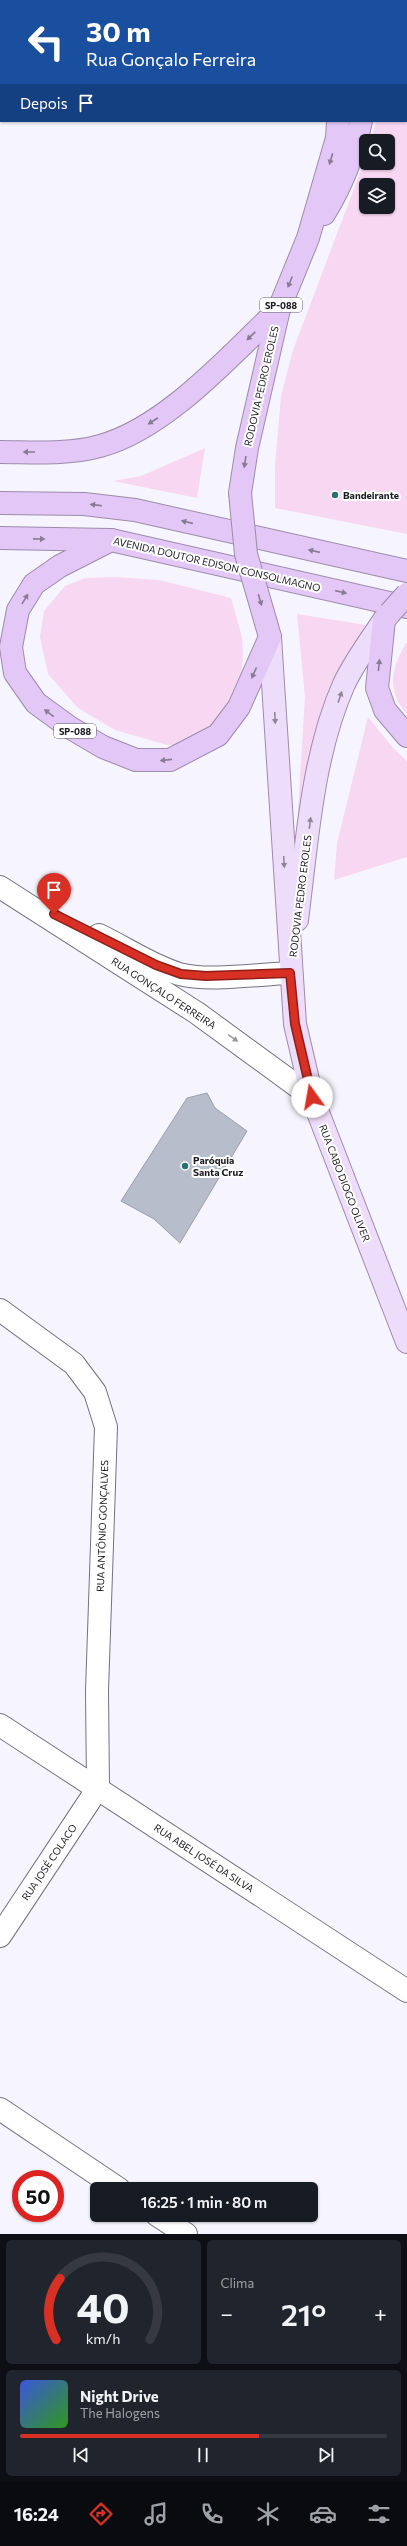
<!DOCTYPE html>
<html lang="pt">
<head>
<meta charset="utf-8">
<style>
  :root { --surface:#171b24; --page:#20242c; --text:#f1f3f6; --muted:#9ea1a6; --line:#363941; --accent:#d93025 }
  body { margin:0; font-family:Commissioner,sans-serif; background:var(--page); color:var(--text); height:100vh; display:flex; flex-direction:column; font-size:15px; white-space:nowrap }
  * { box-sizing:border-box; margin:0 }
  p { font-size:13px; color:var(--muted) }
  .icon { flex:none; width:22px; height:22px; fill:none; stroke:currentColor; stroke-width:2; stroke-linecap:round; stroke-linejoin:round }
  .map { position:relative; height:2234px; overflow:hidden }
  .drawer { display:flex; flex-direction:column; gap:6px; padding:6px; background:#0d0f14; flex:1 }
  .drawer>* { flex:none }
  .hud { position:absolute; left:0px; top:0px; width:407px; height:122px; box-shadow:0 1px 3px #0004; background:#1a4fa0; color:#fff; overflow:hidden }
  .controls { position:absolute; left:359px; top:134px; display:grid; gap:8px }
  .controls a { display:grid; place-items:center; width:36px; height:36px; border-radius:6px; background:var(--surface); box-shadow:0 1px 3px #0004; font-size:20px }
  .speed { position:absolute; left:12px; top:2170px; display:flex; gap:8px; font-size:20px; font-weight:700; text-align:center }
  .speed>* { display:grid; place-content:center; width:52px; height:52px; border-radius:50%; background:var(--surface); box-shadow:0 1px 3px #0004; line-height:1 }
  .speed .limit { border:6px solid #d22; background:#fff; color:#111 }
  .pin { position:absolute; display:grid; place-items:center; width:34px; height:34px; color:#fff; margin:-41px -17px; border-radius:50% 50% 50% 0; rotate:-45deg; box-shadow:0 0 4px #0007 }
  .pin .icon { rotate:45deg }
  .me { position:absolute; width:44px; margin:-22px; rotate:347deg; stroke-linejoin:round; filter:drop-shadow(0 0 3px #0008) }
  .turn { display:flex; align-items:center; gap:14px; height:84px; padding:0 20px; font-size:18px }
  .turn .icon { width:52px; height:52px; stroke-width:2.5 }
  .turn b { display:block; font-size:28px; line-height:34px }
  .then { display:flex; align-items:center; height:38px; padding:0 20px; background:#0003; gap:8px; font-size:15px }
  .big { font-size:30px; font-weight:600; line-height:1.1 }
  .drawer .widget { flex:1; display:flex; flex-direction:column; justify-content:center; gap:6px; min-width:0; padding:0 14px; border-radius:6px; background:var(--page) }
  .drawer .dial { align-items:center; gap:0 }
  .dial svg { height:104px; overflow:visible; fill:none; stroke:var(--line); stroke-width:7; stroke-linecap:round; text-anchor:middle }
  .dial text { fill:var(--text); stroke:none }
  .song { display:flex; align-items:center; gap:12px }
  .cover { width:48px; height:48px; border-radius:6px; background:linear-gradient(135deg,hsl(230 70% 55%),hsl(110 70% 35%)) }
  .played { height:4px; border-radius:2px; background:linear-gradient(90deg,var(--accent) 65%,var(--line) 65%) }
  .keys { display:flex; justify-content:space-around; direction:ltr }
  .heat { display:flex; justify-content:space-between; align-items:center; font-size:22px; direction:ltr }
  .drawer .tiles { flex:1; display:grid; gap:6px; grid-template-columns:1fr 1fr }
  .widget:last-child { grid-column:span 2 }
  .trip { position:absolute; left:90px; top:2182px; width:228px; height:40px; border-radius:6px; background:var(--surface); box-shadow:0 1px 3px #0004; font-weight:600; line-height:40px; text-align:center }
  .dock { display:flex; height:64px; justify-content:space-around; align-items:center; background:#090b0e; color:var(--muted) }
  .dock .icon { width:28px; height:28px }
  .dock .active { color:var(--accent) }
  .dock b { font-size:18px; color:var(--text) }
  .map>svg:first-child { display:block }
</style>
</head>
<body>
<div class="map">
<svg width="407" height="2234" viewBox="0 0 407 2234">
  <rect width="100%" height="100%" fill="#f6f5ff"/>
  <g fill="#f8d7f2" fill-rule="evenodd">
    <path d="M383 0H407V534L275 508V465L281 396 293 350 366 157V163H388V141H371L376 121H406V1ZM366 185H388V207H366Z"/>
    <path d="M205 448 197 498 113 481 141 476Z"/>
    <path d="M115 577 159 580 231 598 242 637 243 655 240 689 230 714 187 745H167L115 730 78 708 48 674 40 637 44 611 65 586 85 578Z"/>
    <path d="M297 614 366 625 344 659 332 685 296 842 305 697Z"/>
    <path d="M406 643H407V714C386 690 391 669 406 643Z"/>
    <path d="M368 717 394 749 407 761V857L334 880 337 843Z"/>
  </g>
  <path fill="#b8bdcc" stroke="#999ead" d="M207 1093 215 1108 247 1131 180 1243 154 1219 121 1201 187 1098Z"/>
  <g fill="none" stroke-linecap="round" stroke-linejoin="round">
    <defs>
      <g id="minor">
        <path d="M0 887 197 1013 312 1097"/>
        <path d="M99 935C126 948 150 965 179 974 208 982 259 974 290 973"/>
        <path d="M0 1310 74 1364 95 1392 106 1427 97 1691 98 1788"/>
        <path d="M0 1725 407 1991"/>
        <path d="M0 1936 98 1788"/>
        <path d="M0 2109 119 2189"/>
        <path d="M157 2215 186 2234"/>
      </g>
      <g id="major">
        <path d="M270 637 295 1024 312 1097 407 1342"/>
        <path d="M297 920C307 843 312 756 344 684 355 661 370 641 384 620"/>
      </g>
      <g id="highway">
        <path d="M345 1V0"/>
        <path d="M370 1V0"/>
        <path d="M324 214C342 185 354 154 361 121"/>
        <path d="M0 452C32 452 68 455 100 446 165 429 231 355 279 309"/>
        <path d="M240 493 247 448 279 309 308 238 337 138 338 121"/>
        <path d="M0 503 84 504 135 510 407 571"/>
        <path d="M0 538 111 540 407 607"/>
        <path d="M111 540 60 566 34 584 18 610 11 647 15 673 36 703 69 727 103 747 136 760H170L218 735 239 707 270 637 266 623"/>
        <path d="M390 613 384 620 377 688 385 710 407 736"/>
      </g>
    </defs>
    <use href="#minor" stroke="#747281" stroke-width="24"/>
    <use href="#major" stroke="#9d8bab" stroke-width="24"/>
    <use href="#highway" stroke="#9d8bab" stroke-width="24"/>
    <use href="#minor" stroke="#fff" stroke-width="22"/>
    <use href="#major" stroke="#eeddfa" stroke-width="22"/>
    <use href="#highway" stroke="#e3c7f6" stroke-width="22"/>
    <defs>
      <g id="highway-bridge">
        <path d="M240 493 246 554 266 623"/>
        <path d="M390 613 407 594"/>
      </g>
    </defs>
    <use href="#highway-bridge" stroke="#9d8bab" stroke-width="24" stroke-linecap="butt"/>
    <use href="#highway-bridge" stroke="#e3c7f6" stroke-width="22"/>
  </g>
  <defs><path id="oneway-solid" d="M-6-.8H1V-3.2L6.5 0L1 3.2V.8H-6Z"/></defs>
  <g fill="#897a96">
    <use href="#oneway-solid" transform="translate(331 159) rotate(106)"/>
    <use href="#oneway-solid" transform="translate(290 282) rotate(112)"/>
    <use href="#oneway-solid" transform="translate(251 336) rotate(136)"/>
    <use href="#oneway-solid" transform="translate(153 421) rotate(147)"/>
    <use href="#oneway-solid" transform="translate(29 452) rotate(-180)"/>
    <use href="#oneway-solid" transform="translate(245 462) rotate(99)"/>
    <use href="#oneway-solid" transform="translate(96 505) rotate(-173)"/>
    <use href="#oneway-solid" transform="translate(187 522) rotate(-167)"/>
    <use href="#oneway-solid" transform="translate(39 539) rotate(1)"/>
    <use href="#oneway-solid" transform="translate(314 551) rotate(-167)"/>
    <use href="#oneway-solid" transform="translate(341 592) rotate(13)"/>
    <use href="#oneway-solid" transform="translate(25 599) rotate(-59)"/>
    <use href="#oneway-solid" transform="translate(260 600) rotate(74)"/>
    <use href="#oneway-solid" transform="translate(379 665) rotate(-84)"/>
    <use href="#oneway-solid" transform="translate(254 673) rotate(114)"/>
    <use href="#oneway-solid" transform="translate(49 713) rotate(-143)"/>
    <use href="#oneway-solid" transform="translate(166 760) rotate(174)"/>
  </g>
  <g fill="#908698">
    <use href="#oneway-solid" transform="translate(340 697) rotate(-71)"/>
    <use href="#oneway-solid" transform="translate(275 718) rotate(87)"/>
    <use href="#oneway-solid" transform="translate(310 823) rotate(-83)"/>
    <use href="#oneway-solid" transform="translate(284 862) rotate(87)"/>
  </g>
  <use fill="#99989b" href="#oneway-solid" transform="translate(233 1038) rotate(35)"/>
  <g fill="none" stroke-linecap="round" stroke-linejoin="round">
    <defs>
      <path id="route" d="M54 914 156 965 181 974 206 976 290 973 295 1024 312 1097"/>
    </defs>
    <use href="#route" stroke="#8d1f18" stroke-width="10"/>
    <use href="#route" stroke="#d93025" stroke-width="7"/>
  </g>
  <g fill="#287271" stroke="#fff" stroke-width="1.5">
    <circle cx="335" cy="495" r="4"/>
    <circle cx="185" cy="1166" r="4"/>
  </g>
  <g text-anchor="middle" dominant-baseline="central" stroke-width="4" stroke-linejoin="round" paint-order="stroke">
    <g fill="#fff" stroke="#605f64" stroke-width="1">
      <rect x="260" y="298" width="42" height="14" rx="3"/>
      <rect x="54" y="724" width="42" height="14" rx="3"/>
    </g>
    <g font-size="9" font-weight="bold" fill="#1c1b21">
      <text x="281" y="305">SP-088</text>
      <text x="75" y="731">SP-088</text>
    </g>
    <g font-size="10" fill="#1c1b21" stroke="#fff">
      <text transform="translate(261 386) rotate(-77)">RODOVIA PEDRO EROLES</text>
      <text transform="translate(217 564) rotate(13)">AVENIDA DOUTOR EDISON CONSOLMAGNO</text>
      <text transform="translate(300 896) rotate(-83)">RODOVIA PEDRO EROLES</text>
      <text transform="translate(164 993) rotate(33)">RUA GONÇALO FERREIRA</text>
      <text transform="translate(345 1183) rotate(69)">RUA CABO DIOGO OLIVER</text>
      <text transform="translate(102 1526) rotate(-88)">RUA ANTÔNIO GONÇALVES</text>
      <text transform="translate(204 1858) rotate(33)">RUA ABEL JOSÉ DA SILVA</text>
      <text transform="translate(49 1862) rotate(-56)">RUA JOSÉ COLACO</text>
    </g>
    <g font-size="10" font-weight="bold" fill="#1c1b21" stroke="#fff" text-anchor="start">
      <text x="343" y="495">Bandeirante</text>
      <text x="193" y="1160">Paróquia<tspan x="193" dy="12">Santa Cruz</tspan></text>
    </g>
  </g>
</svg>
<div class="controls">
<a><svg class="icon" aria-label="search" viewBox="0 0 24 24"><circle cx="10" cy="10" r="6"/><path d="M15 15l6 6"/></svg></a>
<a><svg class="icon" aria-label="layers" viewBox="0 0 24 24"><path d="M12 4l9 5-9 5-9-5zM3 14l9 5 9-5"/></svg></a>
</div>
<div class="speed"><div class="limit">50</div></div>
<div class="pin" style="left:54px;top:914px;background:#d93025"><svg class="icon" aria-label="arrive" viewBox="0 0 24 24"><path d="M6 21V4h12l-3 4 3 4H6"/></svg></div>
<svg class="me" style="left:312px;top:1097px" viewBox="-20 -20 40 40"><circle r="19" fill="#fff"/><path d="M0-13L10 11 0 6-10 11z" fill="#d93025"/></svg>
<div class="trip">16:25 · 1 min · 80 m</div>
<div class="hud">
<div class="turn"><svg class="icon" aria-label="left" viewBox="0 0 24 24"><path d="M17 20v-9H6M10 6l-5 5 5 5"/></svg><div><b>30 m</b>Rua Gonçalo Ferreira</div></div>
<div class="then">Depois<svg class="icon" aria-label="arrive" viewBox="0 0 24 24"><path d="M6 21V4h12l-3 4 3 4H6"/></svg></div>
</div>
</div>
<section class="drawer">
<div class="tiles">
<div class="widget dial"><svg viewBox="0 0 100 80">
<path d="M14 69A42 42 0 1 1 86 69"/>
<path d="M14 69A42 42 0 0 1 17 22" stroke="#d93025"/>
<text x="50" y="56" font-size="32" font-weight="700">40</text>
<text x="50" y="72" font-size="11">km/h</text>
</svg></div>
<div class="widget"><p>Clima</p>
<div class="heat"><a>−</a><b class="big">21°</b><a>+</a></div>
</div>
<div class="widget">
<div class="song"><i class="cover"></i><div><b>Night Drive</b><p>The Halogens</p></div></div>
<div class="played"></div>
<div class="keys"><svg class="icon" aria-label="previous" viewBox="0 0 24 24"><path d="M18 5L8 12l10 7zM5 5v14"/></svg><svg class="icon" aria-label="pause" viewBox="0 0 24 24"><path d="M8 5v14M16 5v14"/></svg><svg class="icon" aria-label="next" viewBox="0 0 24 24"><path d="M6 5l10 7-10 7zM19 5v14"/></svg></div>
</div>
</div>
</section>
<nav class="dock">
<b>16:24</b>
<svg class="icon active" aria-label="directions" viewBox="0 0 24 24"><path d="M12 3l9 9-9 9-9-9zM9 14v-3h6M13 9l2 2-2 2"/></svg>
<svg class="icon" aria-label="music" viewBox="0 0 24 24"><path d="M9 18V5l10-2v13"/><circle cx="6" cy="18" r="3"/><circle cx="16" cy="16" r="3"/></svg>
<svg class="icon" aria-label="phone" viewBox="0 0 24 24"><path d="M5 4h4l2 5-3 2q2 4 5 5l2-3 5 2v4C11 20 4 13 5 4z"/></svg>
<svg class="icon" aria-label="climate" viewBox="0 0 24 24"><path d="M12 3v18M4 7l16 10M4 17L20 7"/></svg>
<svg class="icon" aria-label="car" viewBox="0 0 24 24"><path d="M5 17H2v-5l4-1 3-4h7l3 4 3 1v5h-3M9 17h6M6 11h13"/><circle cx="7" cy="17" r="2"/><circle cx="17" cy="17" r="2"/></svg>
<svg class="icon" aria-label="filters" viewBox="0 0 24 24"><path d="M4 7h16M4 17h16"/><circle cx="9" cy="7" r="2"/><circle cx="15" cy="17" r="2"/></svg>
</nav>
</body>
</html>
